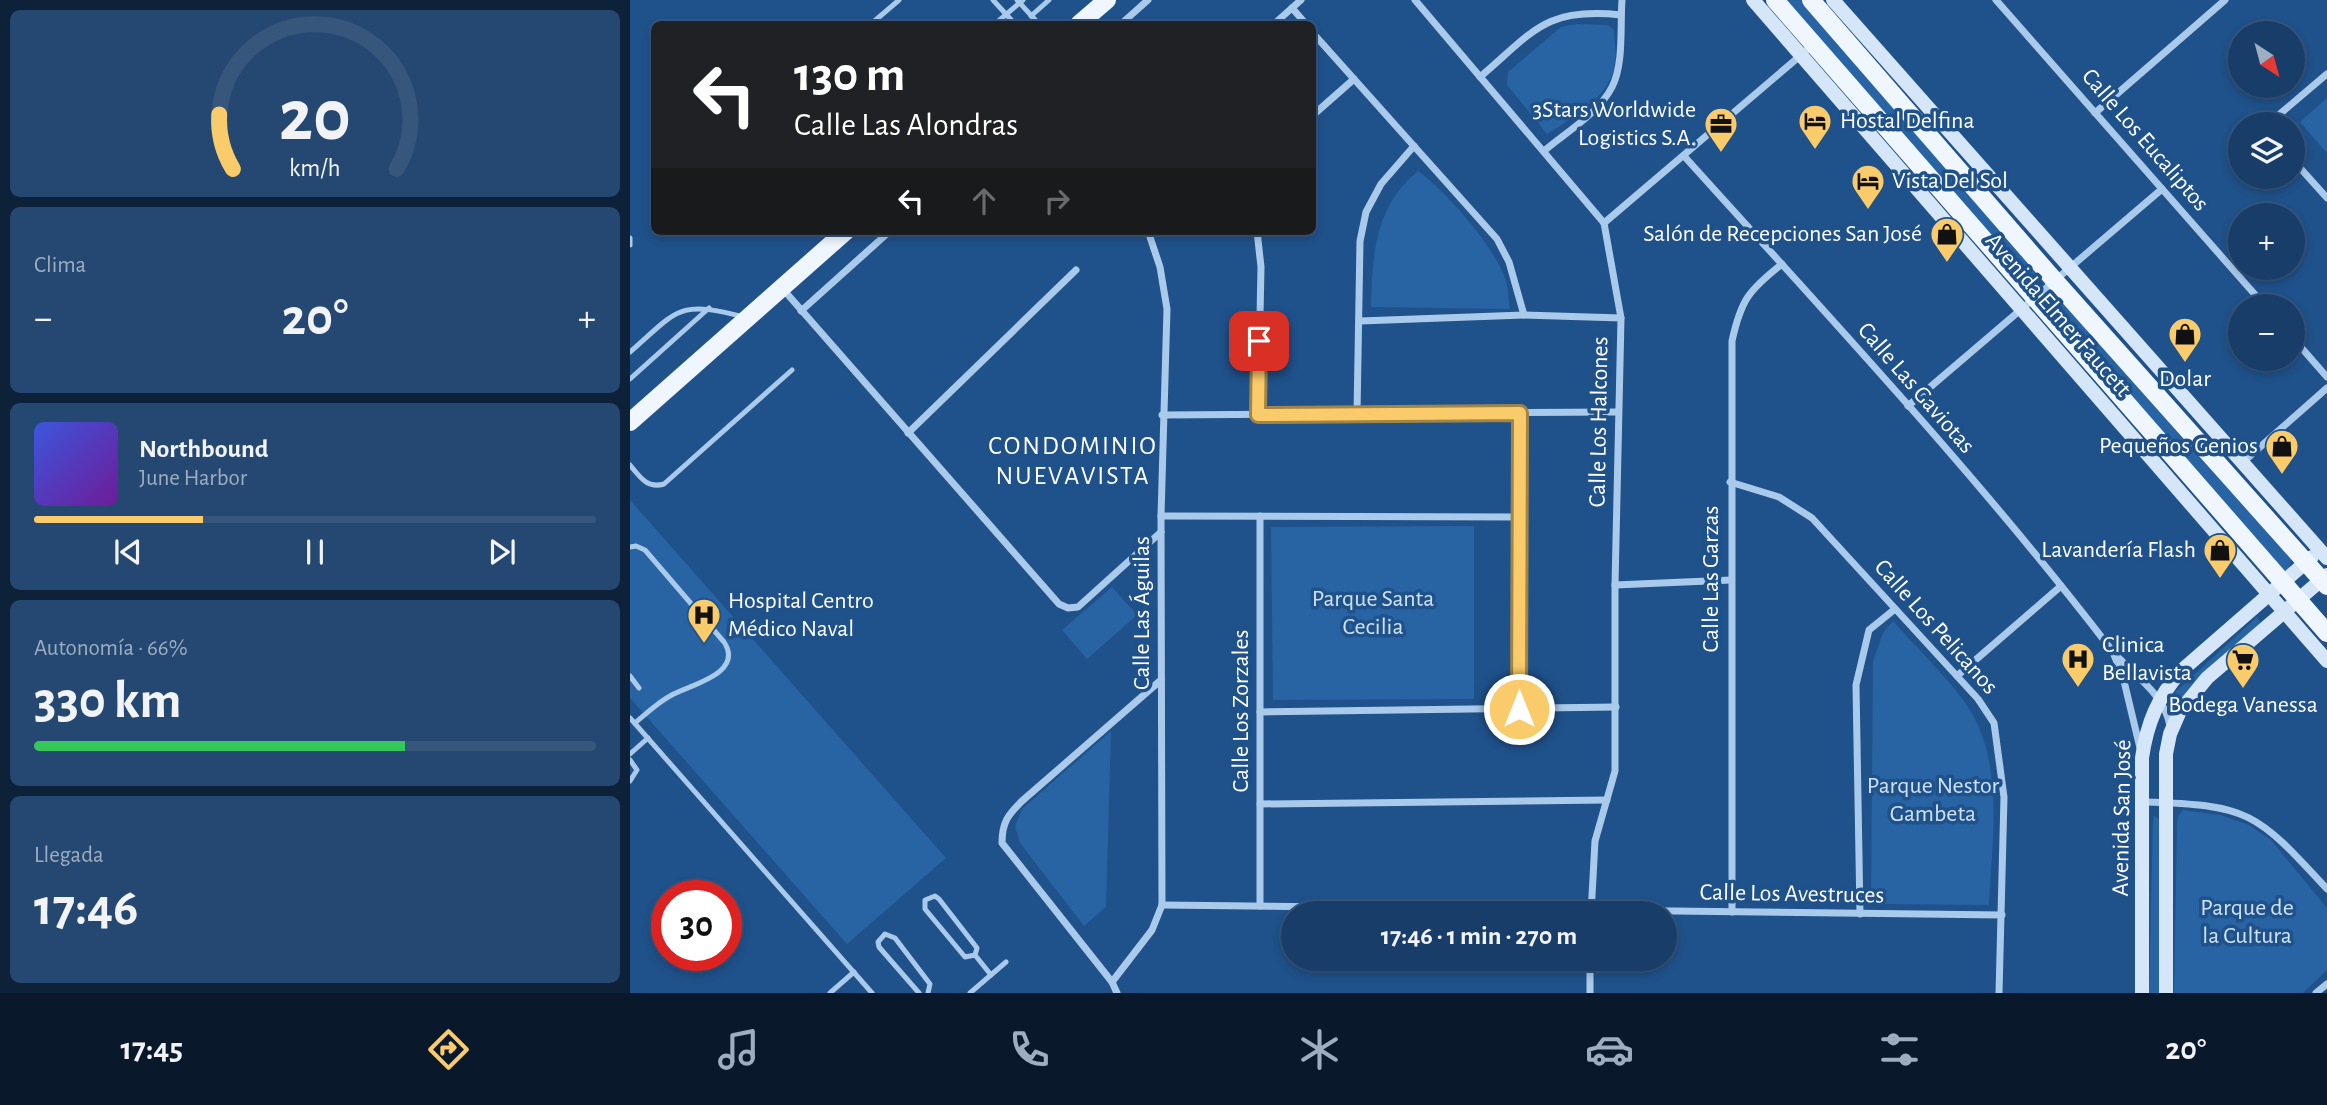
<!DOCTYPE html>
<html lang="es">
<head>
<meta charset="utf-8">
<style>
  :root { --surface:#173d68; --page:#244871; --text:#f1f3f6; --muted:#9eaec0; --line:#36567c; --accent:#facb6a }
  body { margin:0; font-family:"Alegreya Sans",sans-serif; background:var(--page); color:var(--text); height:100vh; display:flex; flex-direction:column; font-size:26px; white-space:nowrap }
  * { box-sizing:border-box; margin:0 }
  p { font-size:23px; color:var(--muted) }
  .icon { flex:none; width:38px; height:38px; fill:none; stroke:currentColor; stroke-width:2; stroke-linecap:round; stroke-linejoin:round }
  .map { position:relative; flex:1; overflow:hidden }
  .details { display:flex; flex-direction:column; gap:10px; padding:10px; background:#0d2239; width:630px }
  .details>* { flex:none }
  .banner { position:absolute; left:21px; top:21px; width:665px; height:214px; border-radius:10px; box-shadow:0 4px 10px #0003,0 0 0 2px var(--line); background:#202124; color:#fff; overflow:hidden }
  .needle { width:46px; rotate:144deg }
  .tools { position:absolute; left:1598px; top:21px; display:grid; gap:14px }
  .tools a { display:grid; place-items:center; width:77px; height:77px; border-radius:50%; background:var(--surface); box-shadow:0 4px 10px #0003,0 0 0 2px var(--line); font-size:35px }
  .speed { position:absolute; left:21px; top:880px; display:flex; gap:14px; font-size:35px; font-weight:700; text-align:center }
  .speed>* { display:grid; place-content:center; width:91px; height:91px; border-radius:50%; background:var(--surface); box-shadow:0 4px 10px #0003,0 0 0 2px var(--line); line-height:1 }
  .speed .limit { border:10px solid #d22; background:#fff; color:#111 }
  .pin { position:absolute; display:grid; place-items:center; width:60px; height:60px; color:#fff; margin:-30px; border-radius:14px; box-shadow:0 4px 10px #0006 }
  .me { position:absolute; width:77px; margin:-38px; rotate:0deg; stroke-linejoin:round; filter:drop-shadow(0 0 5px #0008) }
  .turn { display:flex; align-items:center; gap:24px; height:147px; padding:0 28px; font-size:32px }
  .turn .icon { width:91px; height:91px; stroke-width:2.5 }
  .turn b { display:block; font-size:49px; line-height:60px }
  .lanes { display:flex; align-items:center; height:66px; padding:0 28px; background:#0003; justify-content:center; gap:35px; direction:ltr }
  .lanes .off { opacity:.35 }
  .big { font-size:52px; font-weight:700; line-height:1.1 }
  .details .tile { flex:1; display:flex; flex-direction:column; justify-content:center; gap:10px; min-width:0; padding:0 24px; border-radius:10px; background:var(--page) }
  .details .dial { align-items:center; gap:0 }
  .dial svg { height:182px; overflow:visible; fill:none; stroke:var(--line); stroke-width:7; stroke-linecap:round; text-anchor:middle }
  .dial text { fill:var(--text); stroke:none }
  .song { display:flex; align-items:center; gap:21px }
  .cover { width:84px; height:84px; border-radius:10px; background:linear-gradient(135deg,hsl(230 70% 55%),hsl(280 70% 35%)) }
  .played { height:7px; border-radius:4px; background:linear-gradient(90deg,var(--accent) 30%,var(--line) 30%) }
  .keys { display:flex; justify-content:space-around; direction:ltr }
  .heat { display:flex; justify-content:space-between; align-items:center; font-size:38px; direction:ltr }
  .charge { height:10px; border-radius:5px; background:linear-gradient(90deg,#34c759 66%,var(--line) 0) }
  .trip { position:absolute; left:651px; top:901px; width:396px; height:70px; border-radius:35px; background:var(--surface); box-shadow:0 4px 10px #0003,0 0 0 2px var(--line); font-weight:700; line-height:70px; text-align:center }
  .tab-bar { display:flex; height:112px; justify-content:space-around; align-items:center; background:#09182a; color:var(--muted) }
  .tab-bar .icon { width:49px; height:49px }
  .tab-bar .on { color:var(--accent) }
  .tab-bar b { font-size:32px; color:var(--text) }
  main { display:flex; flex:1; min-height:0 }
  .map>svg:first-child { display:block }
</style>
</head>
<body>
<main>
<section class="details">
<div class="tile dial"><svg viewBox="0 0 100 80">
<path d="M14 69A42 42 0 1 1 86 69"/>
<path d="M14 69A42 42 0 0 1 8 45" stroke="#facb6a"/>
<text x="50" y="56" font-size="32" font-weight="700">20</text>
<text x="50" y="72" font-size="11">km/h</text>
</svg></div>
<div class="tile"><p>Clima</p>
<div class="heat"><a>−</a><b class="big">20°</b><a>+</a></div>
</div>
<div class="tile">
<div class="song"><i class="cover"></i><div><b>Northbound</b><p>June Harbor</p></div></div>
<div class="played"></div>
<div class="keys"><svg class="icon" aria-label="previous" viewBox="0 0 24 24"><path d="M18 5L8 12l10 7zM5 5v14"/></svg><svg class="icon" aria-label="pause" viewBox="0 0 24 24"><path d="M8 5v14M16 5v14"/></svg><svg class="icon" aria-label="next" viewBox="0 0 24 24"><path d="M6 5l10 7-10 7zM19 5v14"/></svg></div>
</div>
<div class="tile"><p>Autonomía · 66%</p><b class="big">330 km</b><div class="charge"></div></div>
<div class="tile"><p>Llegada</p><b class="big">17:46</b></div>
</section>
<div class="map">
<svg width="1697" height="993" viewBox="0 0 1697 993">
  <rect width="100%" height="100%" fill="#1f518a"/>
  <g fill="#2864a3">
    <path d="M1152 0H1179L1412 276 1406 281 1392 276Z"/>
    <path d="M947 24 978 25 984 30C984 41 987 53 985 64 980 98 943 118 917 134L877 85 878 72 931 27Z"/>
    <path d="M1697 98V153L1670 122Z"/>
    <path d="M788 171C817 192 865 247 876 281 879 289 878 300 880 309L741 307C742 255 745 206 788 171Z"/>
    <path d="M1433 294 1662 556 1659 569 1654 571 1419 306Z"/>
    <path d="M0 500 316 858 217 944 0 698Z"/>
    <path d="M844 526V699L643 700 641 527Z"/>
    <path d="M482 587 507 615 457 659 432 630Z"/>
    <path d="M1627 617 1633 626 1541 717 1537 701 1542 695Z"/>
    <path d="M1263 621C1286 647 1313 673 1334 701 1376 759 1362 839 1359 905L1241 904 1243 661 1253 633Z"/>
    <path d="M481 731 476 907 454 926 390 843 385 826 392 809Z"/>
    <path d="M1553 810 1590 815 1619 825 1641 840 1697 908V970L1673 993H1544L1547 828 1548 816Z"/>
    <path d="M1525 816 1532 821 1531 993H1519L1523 819Z"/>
  </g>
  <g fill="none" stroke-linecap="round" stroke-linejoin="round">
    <g stroke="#aacaeb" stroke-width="5">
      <path d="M363 0 385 24"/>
      <path d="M387 0 409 24"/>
      <path d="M401 16 419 0"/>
      <path d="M241 24 269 0"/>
      <path d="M365 24 393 0"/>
      <path d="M0 238V245"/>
      <path d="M0 352C49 309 48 300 114 317"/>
      <path d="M0 379 79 308"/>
      <path d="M0 465C10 477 17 489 34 484L162 370"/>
      <path d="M0 547 6 546 15 550 94 642C115 674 58 685 40 696 27 703 16 714 5 723"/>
      <path d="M0 676 9 688"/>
      <path d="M0 718 242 993"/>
      <path d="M0 754 18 738"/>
      <path d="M0 760 7 770 0 781"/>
      <path d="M345 955 335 957 295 909V900L305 896 309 899 347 948 345 955 361 975"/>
      <path d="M200 993 224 972"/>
      <path d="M289 993 249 947 248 942 255 934 265 938 300 984 298 993"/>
      <path d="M340 993 376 962"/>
    </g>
    <g stroke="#aacaeb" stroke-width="7">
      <path d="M785 0 974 223 991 318 985 585V771L965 841 961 914"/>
      <path d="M1366 0 1635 306"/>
      <path d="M662 8 676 24"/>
      <path d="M491 24 518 0"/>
      <path d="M644 24 671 0"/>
      <path d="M682 32 867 239 879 262 894 315"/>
      <path d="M850 77C904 31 915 7 991 15"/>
      <path d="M1465 113 1595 0"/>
      <path d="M682 116 724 79"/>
      <path d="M1638 124 1697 74"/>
      <path d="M914 151C935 133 969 113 982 87 994 64 990 26 992 0"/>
      <path d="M1054 156C1199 317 1348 476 1480 648 1500 674 1534 691 1540 726"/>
      <path d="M1662 159 1697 198"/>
      <path d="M974 223 1184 44"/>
      <path d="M627 231 631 267 628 415"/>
      <path d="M152 288 429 604 438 608 448 607 531 532"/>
      <path d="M171 311 260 231"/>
      <path d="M730 321 894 315 991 318"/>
      <path d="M1662 337 1697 377"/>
      <path d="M1278 406 1532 189"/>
      <path d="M727 414 730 241 736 212 751 184 784 146"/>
      <path d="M532 415 988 412"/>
      <path d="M278 433 446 270"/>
      <path d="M1613 462 1697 388"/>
      <path d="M1100 482 1149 497 1182 518 1348 699 1364 723 1374 797 1369 993"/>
      <path d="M531 516 889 517"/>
      <path d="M985 585 1101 580"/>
      <path d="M1484 655 1493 677 1510 748"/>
      <path d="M1327 676 1431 586"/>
      <path d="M889 709 890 413"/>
      <path d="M630 712 986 707"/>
      <path d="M1514 802C1620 805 1626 812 1697 889"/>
      <path d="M630 804 977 800"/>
      <path d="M532 905 1372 915"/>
      <path d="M630 906V516"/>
      <path d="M1102 912V341C1111 300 1118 291 1152 264"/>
      <path d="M1230 914 1226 685 1239 630 1265 609"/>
      <path d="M482 982 522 930 532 905 531 516 537 309 530 267 518 231"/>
      <path d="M487 993 482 982 372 843C372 822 378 815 392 801L531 680"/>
      <path d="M960 993V959"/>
      <path d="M1686 993 1697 984"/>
    </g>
    <g stroke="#d6e6f9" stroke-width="14">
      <path d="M1123 0 1697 661"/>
      <path d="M1203 0 1697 558"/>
      <path d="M1512 993V758C1517 723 1528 697 1551 671L1682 557"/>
      <path d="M1536 993V754L1540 734 1550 711 1577 678 1697 575"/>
    </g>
    <g stroke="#eff6fe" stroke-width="18">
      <path d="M1145 0 1697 633"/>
      <path d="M1181 0 1425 281 1697 586"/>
      <path d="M449 24 477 0"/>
      <path d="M0 422 216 231"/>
    </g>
  </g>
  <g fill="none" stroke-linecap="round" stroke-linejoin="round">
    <defs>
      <path id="route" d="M629 341 628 415 890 413 889 709"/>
    </defs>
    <use href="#route" stroke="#a28445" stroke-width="18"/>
    <use href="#route" stroke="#facb6a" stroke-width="12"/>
  </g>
  <defs>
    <symbol id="hotel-pin" viewBox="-11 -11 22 30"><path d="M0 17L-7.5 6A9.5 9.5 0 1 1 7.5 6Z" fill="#facb6a" stroke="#1f518a"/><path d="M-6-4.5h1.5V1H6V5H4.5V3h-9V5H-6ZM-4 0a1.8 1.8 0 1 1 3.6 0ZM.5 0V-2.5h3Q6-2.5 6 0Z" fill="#111"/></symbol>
    <symbol id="office-pin" viewBox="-11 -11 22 30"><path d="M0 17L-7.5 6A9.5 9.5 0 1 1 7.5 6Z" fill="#facb6a" stroke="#1f518a"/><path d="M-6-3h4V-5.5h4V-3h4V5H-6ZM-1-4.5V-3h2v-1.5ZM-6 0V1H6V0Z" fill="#111"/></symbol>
    <symbol id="shop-pin" viewBox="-11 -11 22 30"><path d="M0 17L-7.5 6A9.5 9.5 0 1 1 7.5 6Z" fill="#facb6a" stroke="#1f518a"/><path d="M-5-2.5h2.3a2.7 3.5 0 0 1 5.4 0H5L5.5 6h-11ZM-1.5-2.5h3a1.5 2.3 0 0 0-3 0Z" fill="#111"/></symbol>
    <symbol id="hospital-pin" viewBox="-11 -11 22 30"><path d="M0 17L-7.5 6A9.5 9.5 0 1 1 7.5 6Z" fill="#facb6a" stroke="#1f518a"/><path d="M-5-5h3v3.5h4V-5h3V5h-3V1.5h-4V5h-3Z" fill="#111"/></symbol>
    <symbol id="supermarket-pin" viewBox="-11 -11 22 30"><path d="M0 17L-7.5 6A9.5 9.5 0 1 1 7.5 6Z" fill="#facb6a" stroke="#1f518a"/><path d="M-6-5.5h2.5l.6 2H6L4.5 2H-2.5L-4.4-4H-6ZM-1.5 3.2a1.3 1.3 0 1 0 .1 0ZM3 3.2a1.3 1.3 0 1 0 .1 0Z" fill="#111"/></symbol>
  </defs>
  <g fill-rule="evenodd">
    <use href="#hotel-pin" x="1166" y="102" width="38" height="52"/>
    <use href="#office-pin" x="1072" y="105" width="38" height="52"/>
    <use href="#hotel-pin" x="1219" y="162" width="38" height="52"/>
    <use href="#shop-pin" x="1298" y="215" width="38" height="52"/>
    <use href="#shop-pin" x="1536" y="315" width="38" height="52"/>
    <use href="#shop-pin" x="1633" y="427" width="38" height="52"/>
    <use href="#shop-pin" x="1571" y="531" width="38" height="52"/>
    <use href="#hospital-pin" x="55" y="596" width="38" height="52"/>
    <use href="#hospital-pin" x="1429" y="640" width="38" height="52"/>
    <use href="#supermarket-pin" x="1594" y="641" width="38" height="52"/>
  </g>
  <g text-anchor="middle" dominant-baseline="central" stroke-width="7" stroke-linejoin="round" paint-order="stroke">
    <g font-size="24" fill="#fff" stroke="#1f518a" text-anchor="end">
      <text x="1066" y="110">3Stars Worldwide<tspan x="1066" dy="28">Logistics S.A.</tspan></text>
      <text x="1210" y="121" text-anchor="start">Hostal Delfina</text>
      <text x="1262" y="181" text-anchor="start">Vista Del Sol</text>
      <text x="1292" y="234">Salón de Recepciones San José</text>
      <text x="1555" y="379" text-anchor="middle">Dolar</text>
      <text x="1628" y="446">Pequeños Genios</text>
      <text x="1566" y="550">Lavandería Flash</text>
      <text x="98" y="601" text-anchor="start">Hospital Centro<tspan x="98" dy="28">Médico Naval</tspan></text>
      <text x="1472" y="645" text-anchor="start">Clinica<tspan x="1472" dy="28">Bellavista</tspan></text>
      <text x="1613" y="705" text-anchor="middle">Bodega Vanessa</text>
    </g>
    <g font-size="24" fill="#fff" stroke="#1f518a">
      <text transform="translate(1515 140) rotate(49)">Calle Los Eucaliptos</text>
      <text transform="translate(1428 315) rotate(49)">Avenida Elmer Faucett</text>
      <text transform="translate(1286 388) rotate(49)">Calle Las Gaviotas</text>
      <text transform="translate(969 422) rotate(-89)">Calle Los Halcones</text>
      <text transform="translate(1081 579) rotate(-90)">Calle Las Garzas</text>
      <text transform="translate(512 613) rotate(-90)">Calle Las Águilas</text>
      <text transform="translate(1306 627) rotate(48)">Calle Los Pelicanos</text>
      <text transform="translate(611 711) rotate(-90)">Calle Los Zorzales</text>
      <text transform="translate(1492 818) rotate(-89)">Avenida San José</text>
      <text transform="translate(1162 894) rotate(1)">Calle Los Avestruces</text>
    </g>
    <g font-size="24" fill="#cfe3f8" stroke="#1f518a">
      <text x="743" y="599">Parque Santa<tspan x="743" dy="28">Cecilia</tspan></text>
      <text x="1303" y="786">Parque Nestor<tspan x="1303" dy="28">Gambeta</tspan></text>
      <text x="1617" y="908">Parque de<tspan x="1617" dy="28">la Cultura</tspan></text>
    </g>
    <g font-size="26" letter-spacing="2" fill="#fff" stroke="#1f518a">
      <text x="443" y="446">CONDOMINIO<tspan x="443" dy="30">NUEVAVISTA</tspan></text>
    </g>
  </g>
</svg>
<div class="tools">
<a><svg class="needle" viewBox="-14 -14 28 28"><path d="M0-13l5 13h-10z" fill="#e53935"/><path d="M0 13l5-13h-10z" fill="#9eaec0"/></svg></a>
<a><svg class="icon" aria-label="layers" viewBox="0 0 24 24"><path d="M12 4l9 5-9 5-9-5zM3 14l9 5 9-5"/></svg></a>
<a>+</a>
<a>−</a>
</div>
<div class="speed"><div class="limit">30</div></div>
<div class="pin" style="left:629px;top:341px;background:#d93025"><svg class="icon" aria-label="arrive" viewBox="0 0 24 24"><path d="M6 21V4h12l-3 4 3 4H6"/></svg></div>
<svg class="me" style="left:889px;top:709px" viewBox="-20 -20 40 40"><circle r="17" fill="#facb6a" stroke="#fff" stroke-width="3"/><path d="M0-11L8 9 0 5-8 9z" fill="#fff"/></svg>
<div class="trip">17:46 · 1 min · 270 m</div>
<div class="banner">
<div class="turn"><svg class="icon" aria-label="left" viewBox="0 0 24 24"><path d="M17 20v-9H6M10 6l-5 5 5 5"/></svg><div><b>130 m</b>Calle Las Alondras</div></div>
<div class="lanes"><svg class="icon" aria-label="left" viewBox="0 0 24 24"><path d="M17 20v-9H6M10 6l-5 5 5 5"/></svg><svg class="icon off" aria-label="ahead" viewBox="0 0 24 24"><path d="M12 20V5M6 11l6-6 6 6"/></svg><svg class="icon off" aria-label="right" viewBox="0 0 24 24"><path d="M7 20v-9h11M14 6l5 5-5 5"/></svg></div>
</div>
</div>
</main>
<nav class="tab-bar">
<b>17:45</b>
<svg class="icon on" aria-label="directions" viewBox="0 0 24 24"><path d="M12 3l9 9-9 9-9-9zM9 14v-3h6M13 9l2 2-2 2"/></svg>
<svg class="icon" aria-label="music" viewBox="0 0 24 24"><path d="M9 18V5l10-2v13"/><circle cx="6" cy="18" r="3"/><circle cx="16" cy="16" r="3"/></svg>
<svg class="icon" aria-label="phone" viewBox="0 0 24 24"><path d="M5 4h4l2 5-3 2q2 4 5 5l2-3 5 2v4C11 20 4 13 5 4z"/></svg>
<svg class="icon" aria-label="climate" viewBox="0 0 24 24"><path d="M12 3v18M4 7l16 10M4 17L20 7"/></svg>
<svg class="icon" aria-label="car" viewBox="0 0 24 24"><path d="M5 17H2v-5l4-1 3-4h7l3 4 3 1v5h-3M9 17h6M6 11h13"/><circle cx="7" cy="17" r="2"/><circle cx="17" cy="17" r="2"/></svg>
<svg class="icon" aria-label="filters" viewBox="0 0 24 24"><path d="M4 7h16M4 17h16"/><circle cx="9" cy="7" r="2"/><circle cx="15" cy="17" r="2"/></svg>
<b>20°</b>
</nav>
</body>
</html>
